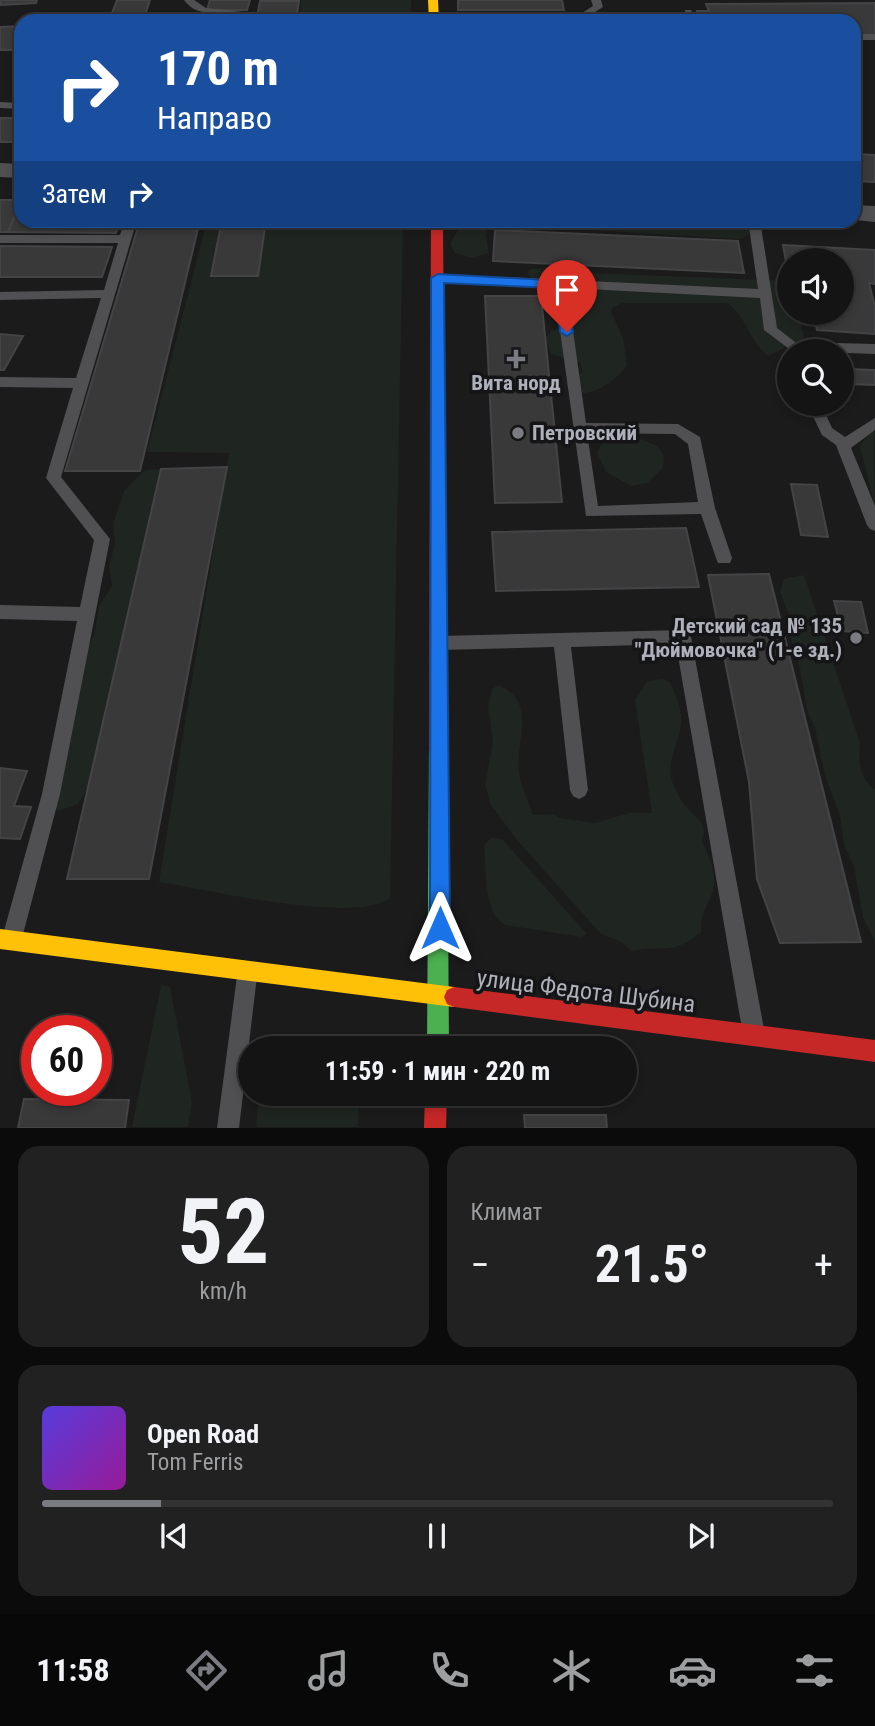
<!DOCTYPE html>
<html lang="ru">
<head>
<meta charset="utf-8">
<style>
  :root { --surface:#141414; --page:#212122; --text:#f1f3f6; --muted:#9d9ea0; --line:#333334; --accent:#7b7c82 }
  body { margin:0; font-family:"Roboto Condensed",sans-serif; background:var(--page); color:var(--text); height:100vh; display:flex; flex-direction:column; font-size:26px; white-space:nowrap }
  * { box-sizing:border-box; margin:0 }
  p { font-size:23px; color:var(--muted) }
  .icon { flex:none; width:38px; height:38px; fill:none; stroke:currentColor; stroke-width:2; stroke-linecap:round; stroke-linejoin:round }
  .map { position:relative; height:1128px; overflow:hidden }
  .side { display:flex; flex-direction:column; gap:18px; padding:18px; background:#0b0b0b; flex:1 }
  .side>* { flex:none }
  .top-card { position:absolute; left:14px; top:14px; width:847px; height:214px; border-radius:21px; box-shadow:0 4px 10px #0003,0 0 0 2px var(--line); background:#1a4fa0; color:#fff; overflow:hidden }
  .tools { position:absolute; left:777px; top:248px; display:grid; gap:14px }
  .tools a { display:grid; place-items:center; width:77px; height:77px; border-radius:50%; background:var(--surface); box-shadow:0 4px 10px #0003,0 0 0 2px var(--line); font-size:35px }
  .speed { position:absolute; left:21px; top:1015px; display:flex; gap:14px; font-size:35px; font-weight:700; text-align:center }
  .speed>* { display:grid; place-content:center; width:91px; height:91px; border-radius:50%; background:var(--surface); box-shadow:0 4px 10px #0003,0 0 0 2px var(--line); line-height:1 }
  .speed .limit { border:10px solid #d22; background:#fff; color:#111 }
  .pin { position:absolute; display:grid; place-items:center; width:60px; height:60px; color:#fff; margin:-72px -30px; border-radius:50% 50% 50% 0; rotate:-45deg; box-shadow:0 0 7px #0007 }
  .pin .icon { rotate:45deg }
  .me { position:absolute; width:77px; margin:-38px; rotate:0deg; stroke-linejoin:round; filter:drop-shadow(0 0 5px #0008) }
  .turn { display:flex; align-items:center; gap:24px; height:147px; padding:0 28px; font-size:32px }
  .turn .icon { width:91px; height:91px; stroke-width:2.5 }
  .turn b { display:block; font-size:49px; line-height:60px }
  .then { display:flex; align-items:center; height:66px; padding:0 28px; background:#0003; gap:14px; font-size:26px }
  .big { font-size:52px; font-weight:700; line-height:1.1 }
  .side .widget { flex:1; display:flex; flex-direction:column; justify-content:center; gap:10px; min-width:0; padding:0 24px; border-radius:21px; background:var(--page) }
  .side .dial { align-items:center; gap:0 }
  .dial b { font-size:91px; line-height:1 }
  .song { display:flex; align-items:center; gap:21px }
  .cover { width:84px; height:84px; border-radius:10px; background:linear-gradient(135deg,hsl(250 70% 55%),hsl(300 70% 35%)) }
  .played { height:7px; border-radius:4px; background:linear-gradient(90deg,var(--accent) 15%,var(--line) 15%) }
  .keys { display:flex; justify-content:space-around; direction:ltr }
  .heat { display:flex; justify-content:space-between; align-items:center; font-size:38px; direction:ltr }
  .side .tiles { flex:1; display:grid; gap:18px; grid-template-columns:1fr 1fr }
  .widget:last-child { grid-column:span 2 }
  .trip { position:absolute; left:238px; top:1036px; width:399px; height:70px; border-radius:35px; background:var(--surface); box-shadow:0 4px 10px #0003,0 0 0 2px var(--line); font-weight:700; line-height:70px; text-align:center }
  .tabs { display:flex; height:112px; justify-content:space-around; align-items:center; background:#080808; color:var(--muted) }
  .tabs .icon { width:49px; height:49px }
  .tabs .current { color:var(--accent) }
  .tabs b { font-size:32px; color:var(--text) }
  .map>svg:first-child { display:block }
</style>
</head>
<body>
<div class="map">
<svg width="875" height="1128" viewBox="0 0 875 1128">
  <rect width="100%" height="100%" fill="#1b1b1b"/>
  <g fill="#1f2521">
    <path d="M301 0H411V21H300Z"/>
    <path d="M463 220H745L752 233 741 239 502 225 488 228 486 236 489 253 472 258 455 253 450 244Z"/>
    <path d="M207 221H403L390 898C357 925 204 889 159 882L229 453 147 452Z"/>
    <path d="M546 268 567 272 789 281V313H799L804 338 768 356C749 341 747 317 727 303H622L612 308 611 312 623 338 627 365C618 381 579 407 566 384L568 380 583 372 580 363 551 354 545 339 551 331 574 323 577 314C567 293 539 293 527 273L530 269Z"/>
    <path d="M875 432 874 441 875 507 860 446 870 433Z"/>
    <path d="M614 437C633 436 673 441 662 469L647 483 631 486 606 472 597 453 602 443Z"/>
    <path d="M161 469 90 785 78 804 59 811 54 809 86 650 94 636 99 606 112 586 109 565 115 544 113 524 124 491 145 470Z"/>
    <path d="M804 575 860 743C859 762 858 777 875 790V942L863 917 854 866 844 845 840 816 825 775 815 728 807 710 800 669 790 636 789 615 780 592 784 579Z"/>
    <path d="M663 679 670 682C675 694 683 710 681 724 679 742 668 758 671 777 672 785 683 805 689 810 699 820 708 824 702 841 708 855 718 874 713 890 707 910 702 907 701 932 671 957 665 944 631 951L623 943 600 933 517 840 491 805 485 785 493 741 488 706 492 689 498 685C538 701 515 742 519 773 521 787 529 802 533 815L552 814 560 818 595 823 629 813H652L635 700 647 681Z"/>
    <path d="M491 838 502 839 587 934 582 937 505 925C482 911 487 870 484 845Z"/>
    <path d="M161 985 170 987 192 1102 188 1127H132Z"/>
    <path d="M259 1094H359L358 1127H256Z"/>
  </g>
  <g fill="#39393a" stroke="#444447" stroke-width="2">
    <path d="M0 0H37L36 3 0 5Z"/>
    <path d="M117 0H150L143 21H109Z"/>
    <path d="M210 0H250L247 10H207Z"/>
    <path d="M458 0H562L564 10H458Z"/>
    <path d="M260 1H299L296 21H256Z"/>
    <path d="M875 3V35H862L859 31H854V21H701L697 11H709L706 4Z"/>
    <path d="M21 26V50H0V27Z"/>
    <rect x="0" y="118" width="21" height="24"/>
    <path d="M854 154 875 155V182L854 181Z"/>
    <path d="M0 200H21L8 232H0Z"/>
    <path d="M21 203V220H120L116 233 8 232Z"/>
    <path d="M140 220H200L140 471H65Z"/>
    <path d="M222 220H266L258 276H211Z"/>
    <path d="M495 230 738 241 744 273 493 261Z"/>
    <path d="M783 245 875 250V284L869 283 875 307V334L817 330 813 313H842V261H789V278Z"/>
    <path d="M0 246 112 247 102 277H0Z"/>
    <path d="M485 296H541L562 502 495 503Z"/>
    <path d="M0 334 23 336 4 370H0Z"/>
    <path d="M846 369 875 370V385L851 384Z"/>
    <path d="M227 467 149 879H67L161 469Z"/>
    <path d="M791 484 817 485 828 537 801 535Z"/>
    <path d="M686 528 699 587 496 591 492 532Z"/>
    <path d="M769 574 861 942 780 943 757 879 749 782 708 575Z"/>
    <path d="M834 601 861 602 868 633 842 631Z"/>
    <path d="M0 768 27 771 14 806 31 807 20 839 0 838Z"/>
    <path d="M24 1099 129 1100 125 1128H18Z"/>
    <path d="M524 1115H606L607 1128H525Z"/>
  </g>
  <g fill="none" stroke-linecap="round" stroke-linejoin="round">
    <g fill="#505053" fill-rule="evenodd">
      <path d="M184 0H194L206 8 243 12 250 21C241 21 241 18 234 16 215 9 198 19 184 0Z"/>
      <path d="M591 0H601L603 7 584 19 434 20 429 17 434 14 582 13 593 6Z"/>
      <path d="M685 10H691L696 21H686Z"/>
      <rect x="854" y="34" width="21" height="6"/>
      <path d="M0 102 21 103V109L0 108Z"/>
      <path d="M125 220H137L61 477 110 539 60 794 22 938 19 945 12 948 5 945 2 938 42 794 77 621 0 619V605L80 607 94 540 46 478 73 388 0 387V377L76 378 101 298 0 300V292L104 290 118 243H0V235H120Z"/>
      <path d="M748 220H760L777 328 795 342 875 344V354L792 351 764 330 760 298 567 288 586 423 678 424 700 437 715 508 732 558 730 563H718L716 558 701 514 586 516 554 288 438 282 432 278 438 274 758 289ZM587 433 675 434 688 444 698 502 598 506Z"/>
      <path d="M807 404H821L832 428 845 437 875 418V430L851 448 875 506V531L870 529 867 525 836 445 822 435Z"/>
      <path d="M683 630 689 632 691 637 764 1029 760 1036 753 1040 746 1036 742 1029 676 644 571 647 588 790 585 796 579 799 573 796 570 790 554 647 440 650 434 648 432 643 434 638 440 636Z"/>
      <path d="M247 966 254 969 257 976 239 1128H217L237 976 240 969Z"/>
    </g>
    <g fill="#505053" fill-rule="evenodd">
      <path d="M0 163 21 164V178L0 177Z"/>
      <path d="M854 205 875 206V222L854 220Z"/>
    </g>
    <path fill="#4caf50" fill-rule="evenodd" d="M438 742 444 744 447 750 449 1048H427L429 750 432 744Z"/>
    <g fill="#ffc107" fill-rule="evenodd">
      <path d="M428 0H438L439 21H429Z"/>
      <path d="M0 929 454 987 461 990 464 997 461 1004 454 1007 0 949Z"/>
    </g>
    <g fill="#c62828" fill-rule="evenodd">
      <path d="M431 220H443L447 750 444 756 438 758 432 756 429 750Z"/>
      <path d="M454 987 875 1040V1062L454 1007 447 1004 444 997 447 990Z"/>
      <path d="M425 1094H447L446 1128H424Z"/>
    </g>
  </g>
  <path fill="#1a73e8" stroke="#114b97" stroke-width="2" d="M438 274 565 281 573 332 567 336 560 332 555 288 444 283 450 928 447 935 440 938 432 935 430 928 431 278Z"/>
  <g fill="#7b7c82" stroke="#151517" stroke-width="2.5">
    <path d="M512.5 348.5h7v7h7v7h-7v7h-7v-7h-7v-7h7z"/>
    <circle cx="518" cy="433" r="7"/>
    <circle cx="856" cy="638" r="7"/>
  </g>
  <g text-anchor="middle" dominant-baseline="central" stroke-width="7" stroke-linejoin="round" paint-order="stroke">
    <g font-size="21" font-weight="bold" fill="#aeb0ba" stroke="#151517">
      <text x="516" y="383">Вита норд</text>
      <text x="532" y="433" text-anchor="start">Петровский</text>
      <text x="842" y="626" text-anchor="end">Детский сад № 135<tspan x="842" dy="24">"Дюймовочка" (1-е зд.)</tspan></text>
    </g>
    <g font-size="24" fill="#aeb0ba" stroke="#151517">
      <text transform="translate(586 991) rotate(7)">улица Федота Шубина</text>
    </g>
  </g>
</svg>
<div class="tools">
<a><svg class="icon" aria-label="sound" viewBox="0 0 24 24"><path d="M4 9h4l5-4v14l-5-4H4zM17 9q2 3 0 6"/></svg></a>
<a><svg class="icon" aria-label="search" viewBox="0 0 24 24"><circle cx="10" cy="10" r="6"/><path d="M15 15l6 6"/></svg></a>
</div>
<div class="speed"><div class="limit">60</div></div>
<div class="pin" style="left:567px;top:332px;background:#d93025"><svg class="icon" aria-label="arrive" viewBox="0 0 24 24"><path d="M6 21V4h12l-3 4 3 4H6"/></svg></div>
<svg class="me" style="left:440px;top:928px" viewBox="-20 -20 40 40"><path d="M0-17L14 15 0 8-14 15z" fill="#1a73e8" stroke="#fff" stroke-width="4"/></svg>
<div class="trip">11:59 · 1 мин · 220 m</div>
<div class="top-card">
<div class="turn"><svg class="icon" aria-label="right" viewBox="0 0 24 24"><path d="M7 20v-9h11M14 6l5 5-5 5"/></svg><div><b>170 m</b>Направо</div></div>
<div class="then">Затем<svg class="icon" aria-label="right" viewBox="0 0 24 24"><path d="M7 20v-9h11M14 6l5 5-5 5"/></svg></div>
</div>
</div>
<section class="side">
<div class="tiles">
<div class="widget dial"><b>52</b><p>km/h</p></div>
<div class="widget"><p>Климат</p>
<div class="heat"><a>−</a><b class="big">21.5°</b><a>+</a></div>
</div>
<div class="widget">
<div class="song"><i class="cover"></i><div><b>Open Road</b><p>Tom Ferris</p></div></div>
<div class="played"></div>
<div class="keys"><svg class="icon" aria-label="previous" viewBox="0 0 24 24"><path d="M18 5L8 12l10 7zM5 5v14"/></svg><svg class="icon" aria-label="pause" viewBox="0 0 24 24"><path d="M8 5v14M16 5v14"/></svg><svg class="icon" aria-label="next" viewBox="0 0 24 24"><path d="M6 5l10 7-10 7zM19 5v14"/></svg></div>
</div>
</div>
</section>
<nav class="tabs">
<b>11:58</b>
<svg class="icon current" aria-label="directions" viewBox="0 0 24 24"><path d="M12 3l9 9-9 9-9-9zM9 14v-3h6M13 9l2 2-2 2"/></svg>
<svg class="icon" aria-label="music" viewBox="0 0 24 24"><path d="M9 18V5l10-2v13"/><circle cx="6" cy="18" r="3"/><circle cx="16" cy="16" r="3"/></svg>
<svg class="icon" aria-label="phone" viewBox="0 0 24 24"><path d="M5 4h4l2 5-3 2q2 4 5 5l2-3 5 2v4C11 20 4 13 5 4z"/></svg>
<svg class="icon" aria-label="climate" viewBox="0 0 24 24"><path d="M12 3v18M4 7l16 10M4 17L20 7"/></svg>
<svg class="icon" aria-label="car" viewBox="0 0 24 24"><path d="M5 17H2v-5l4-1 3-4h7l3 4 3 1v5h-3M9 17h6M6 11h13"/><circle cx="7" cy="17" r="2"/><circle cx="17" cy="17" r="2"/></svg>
<svg class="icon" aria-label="filters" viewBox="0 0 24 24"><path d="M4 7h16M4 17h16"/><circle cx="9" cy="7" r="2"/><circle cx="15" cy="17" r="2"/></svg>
</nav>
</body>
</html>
